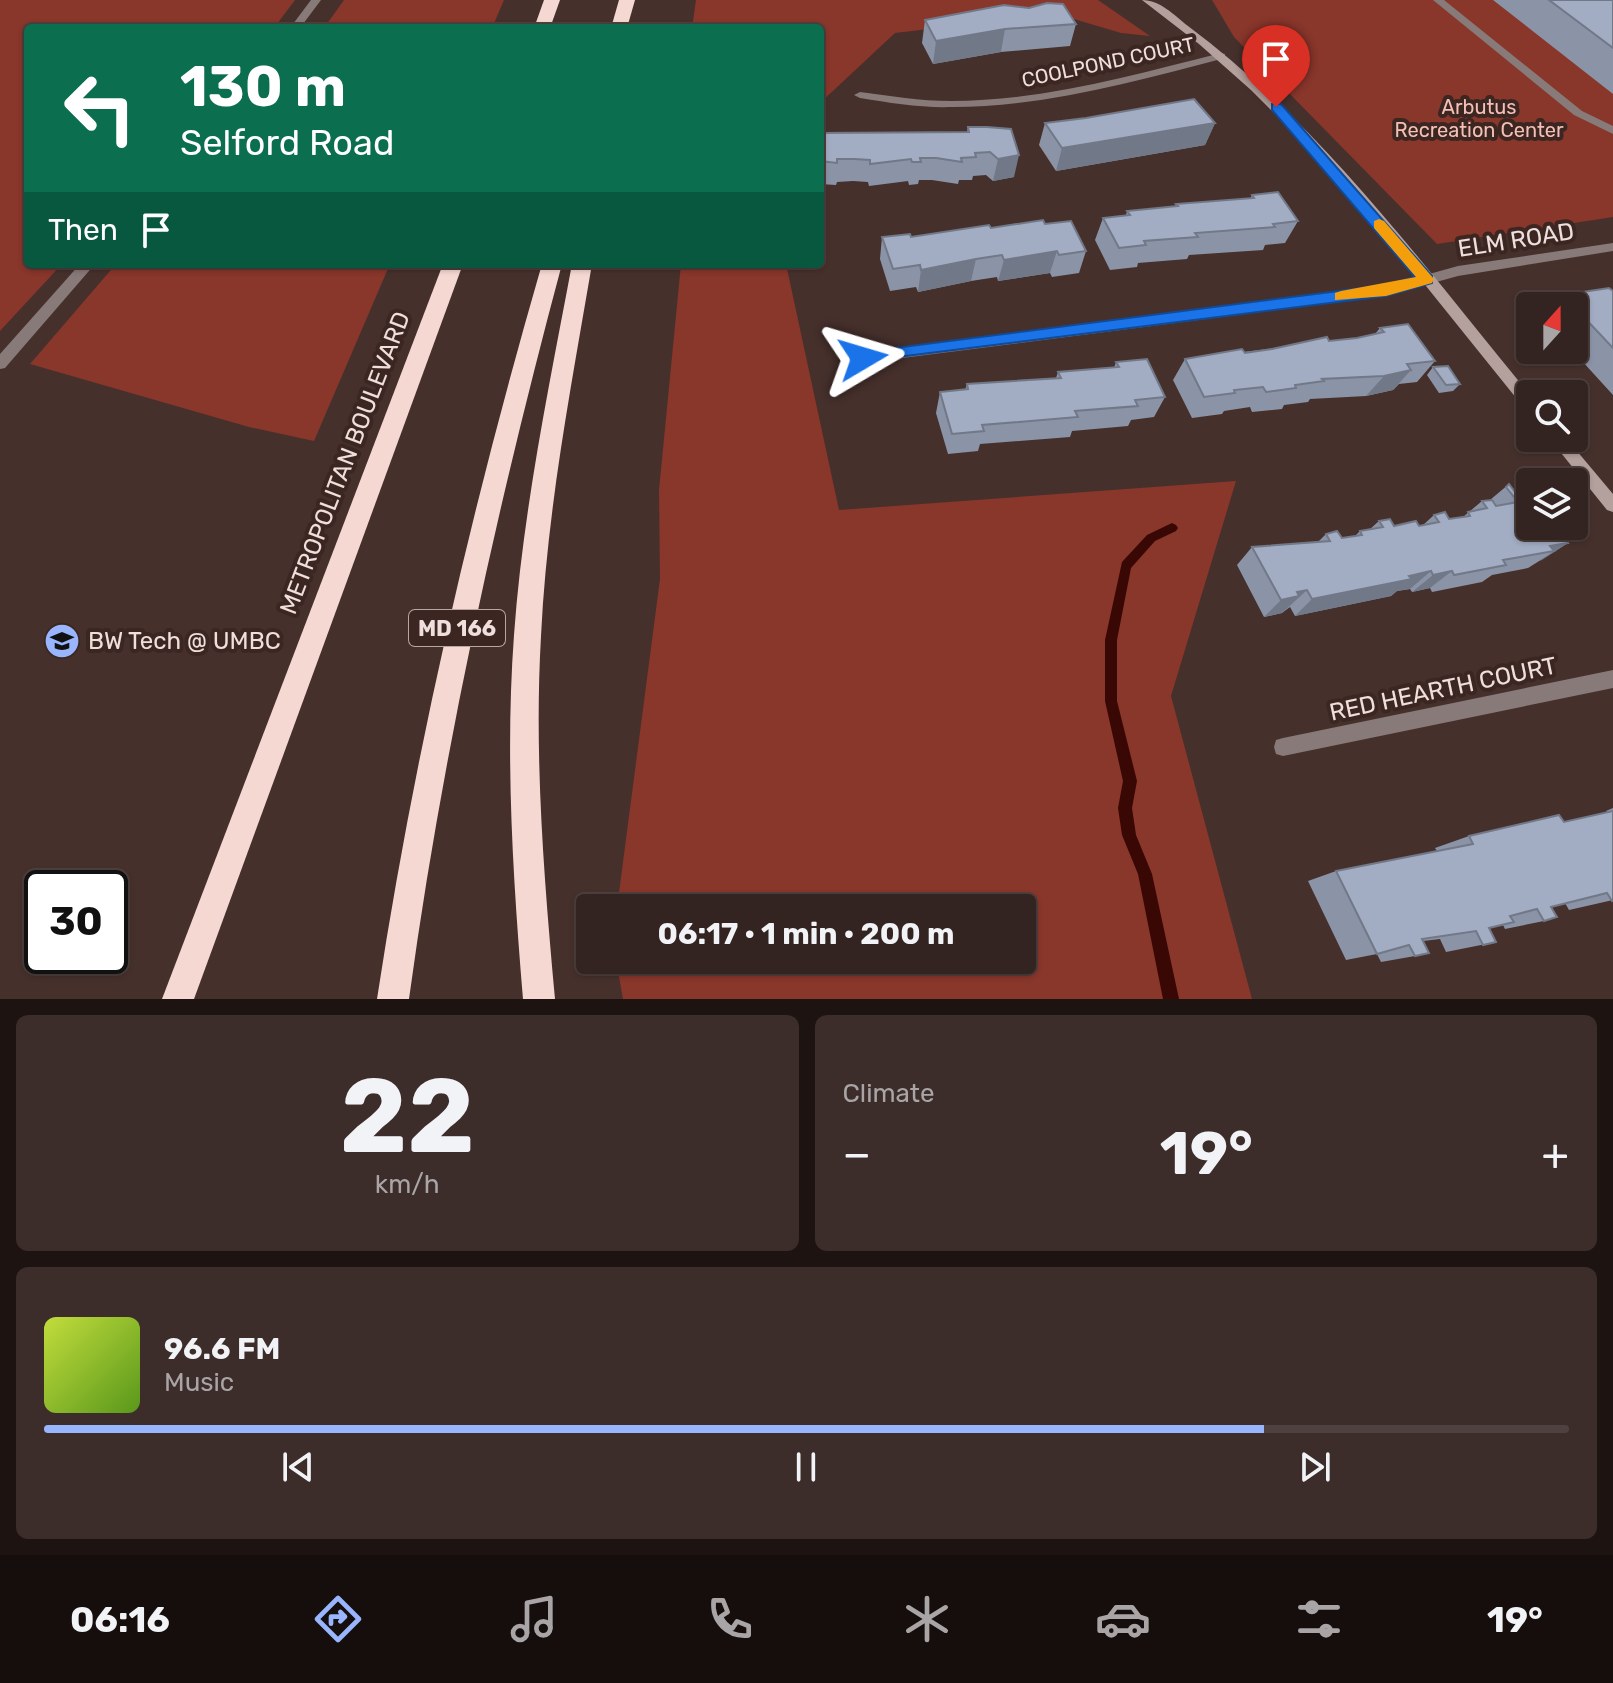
<!DOCTYPE html>
<html lang="en">
<head>
<meta charset="utf-8">
<style>
  :root { --surface:#342421; --page:#3c2c2a; --text:#f1f3f6; --muted:#a9a4a5; --line:#4e413f; --accent:#98b5fd }
  body { margin:0; font-family:Rubik,sans-serif; background:var(--page); color:var(--text); height:100vh; display:flex; flex-direction:column; font-size:30px; white-space:nowrap }
  * { box-sizing:border-box; margin:0 }
  p { font-size:26px; color:var(--muted) }
  .icon { flex:none; width:44px; height:44px; fill:none; stroke:currentColor; stroke-width:2; stroke-linecap:round; stroke-linejoin:round }
  .map { position:relative; height:999px; overflow:hidden }
  .details { display:flex; flex-direction:column; gap:16px; padding:16px; background:#1d1412; flex:1 }
  .details>* { flex:none }
  .guide { position:absolute; left:24px; top:24px; width:800px; height:244px; border-radius:8px; box-shadow:0 2px 6px #0004,0 0 0 2px var(--line); background:#0b6e4f; color:#fff; overflow:hidden }
  .needle { width:52px; rotate:21deg }
  .controls { position:absolute; left:1516px; top:292px; display:grid; gap:16px }
  .controls a { display:grid; place-items:center; width:72px; height:72px; border-radius:8px; background:var(--surface); box-shadow:0 2px 6px #0004,0 0 0 2px var(--line); font-size:40px }
  .speed { position:absolute; left:24px; top:870px; display:flex; gap:16px; font-size:40px; font-weight:700; text-align:center }
  .speed>* { display:grid; place-content:center; width:104px; height:104px; border-radius:50%; background:var(--surface); box-shadow:0 2px 6px #0004,0 0 0 2px var(--line); line-height:1 }
  .speed .limit { border:4px solid #111; border-radius:12px; background:#fff; color:#111 }
  .pin { position:absolute; display:grid; place-items:center; width:68px; height:68px; color:#fff; margin:-82px -34px; border-radius:50% 50% 50% 0; rotate:-45deg; box-shadow:0 0 8px #0007 }
  .pin .icon { rotate:45deg }
  .me { position:absolute; width:88px; margin:-44px; rotate:83deg; stroke-linejoin:round; filter:drop-shadow(0 0 6px #0008) }
  .turn { display:flex; align-items:center; gap:28px; height:168px; padding:0 24px; font-size:36px }
  .turn .icon { width:104px; height:104px; stroke-width:2.5 }
  .turn b { display:block; font-size:56px; line-height:68px }
  .then { display:flex; align-items:center; height:76px; padding:0 24px; background:#0003; gap:16px; font-size:30px }
  .big { font-size:60px; font-weight:700; line-height:1.1 }
  .details .tile { flex:1; display:flex; flex-direction:column; justify-content:center; gap:12px; min-width:0; padding:0 28px; border-radius:12px; background:var(--page) }
  .details .dial { align-items:center; gap:0 }
  .dial b { font-size:104px; line-height:1 }
  .song { display:flex; align-items:center; gap:24px }
  .cover { width:96px; height:96px; border-radius:12px; background:linear-gradient(135deg,hsl(70 70% 55%),hsl(90 70% 35%)) }
  .played { height:8px; border-radius:4px; background:linear-gradient(90deg,var(--accent) 80%,var(--line) 80%) }
  .keys { display:flex; justify-content:space-around; direction:ltr }
  .heat { display:flex; justify-content:space-between; align-items:center; font-size:44px; direction:ltr }
  .details .tiles { flex:1; display:grid; gap:16px; grid-template-columns:1fr 1fr }
  .tile:last-child { grid-column:span 2 }
  .trip { position:absolute; left:576px; top:894px; width:460px; height:80px; border-radius:8px; background:var(--surface); box-shadow:0 2px 6px #0004,0 0 0 2px var(--line); font-weight:700; line-height:80px; text-align:center }
  .menu { display:flex; height:128px; justify-content:space-around; align-items:center; background:#150e0d; color:var(--muted) }
  .menu .icon { width:56px; height:56px }
  .menu .active { color:var(--accent) }
  .menu b { font-size:36px; color:var(--text) }
  .map>svg:first-child { display:block }
</style>
</head>
<body>
<div class="map">
<svg width="1613" height="999" viewBox="0 0 1613 999">
  <rect width="100%" height="100%" fill="#46302c"/>
  <g fill="#89362b">
    <path d="M0 0H295L274 28H28V264H62L0 331Z"/>
    <path d="M344 0H504L492 28H324Z"/>
    <path d="M696 0H1098L1150 36 1121 33 1057 14 895 33 820 103V28H692Z"/>
    <path d="M1212 0H1613V217L1437 244 1234 37Z"/>
    <path d="M116 264H390L314 441 249 427 30 364Z"/>
    <path d="M681 264H786L839 510 1236 481 1171 696 1252 999H623L616 960H1022V908H617L660 579 659 490Z"/>
  </g>
  <g fill="none" stroke-linecap="round" stroke-linejoin="round">
    <path fill="#390804" fill-rule="evenodd" d="M1172 523 1176 525 1178 528 1176 531 1155 541 1131 568 1117 640V701L1137 781 1132 808 1136 835 1152 874 1179 999H1163L1138 874 1122 835 1118 808 1123 781 1105 701V640L1122 562 1147 535Z"/>
    <path fill="#877a78" fill-rule="evenodd" d="M1433 0H1444L1582 111 1613 126V134L1574 115Z"/>
    <g fill="#877a78" fill-rule="evenodd">
      <path d="M311 0H321L300 28H290Z"/>
      <path d="M1221 53 1225 54V58C1136 81 1045 107 952 107 921 108 891 103 860 98L854 95 860 92C890 96 920 101 951 101 1043 101 1133 75 1221 53Z"/>
      <path d="M1613 243V251L1458 276 1386 296 863 363 856 358 863 353 1386 286 1458 266Z"/>
      <path d="M80 264H95L5 368 0 369V354Z"/>
      <path d="M1613 670V688L1283 756 1276 754 1274 747 1276 740 1283 738Z"/>
    </g>
    <g fill="#b4a09d" fill-rule="evenodd">
      <path d="M1142 0C1160 0 1174 15 1188 26 1322 126 1424 266 1530 395V411L1525 409 1393 245 1301 140 1251 90 1199 44Z"/>
      <path d="M1549 438H1566L1613 494V512L1607 510Z"/>
    </g>
    <g fill="#f6d8d3" fill-rule="evenodd">
      <path d="M544 0H560L550 28H534Z"/>
      <path d="M619 0H635L627 28H611Z"/>
      <path d="M443 264H463L194 999H162Z"/>
      <path d="M542 264H562C497 507 443 750 409 999H377C415 750 472 506 542 264Z"/>
      <path d="M572 264H592C571 387 547 511 541 636 534 757 544 878 555 999H523C513 878 505 757 514 635 523 510 549 387 572 264Z"/>
    </g>
  </g>
  <g fill="#8b94a7">
    <path d="M1493 0H1613V94Z"/>
    <path d="M925 20 1076 24 1070 46 1001 52 933 64 922 43Z"/>
    <path d="M1045 123H1215L1205 145 1056 171 1039 145Z"/>
    <path d="M968 127H987L1014 177 993 181 986 175 973 176 972 180H959L958 184 932 180H919L918 184 909 185 908 181 869 186 868 182 853 181 837 182 836 185 820 184V133L967 132Z"/>
    <path d="M1252 195 1298 221 1285 243 1265 245 1263 250 1189 255 1187 259 1138 263 1137 267 1110 270 1095 240 1103 218 1126 215 1127 211 1175 207 1176 204 1250 199Z"/>
    <path d="M1045 224 1086 251 1079 273 1052 277 1050 273 998 281 997 277 971 281 918 292 916 287 890 291 880 259 882 237H911L991 228Z"/>
    <path d="M1613 291V395L1572 350H1574V306H1553L1563 295Z"/>
    <path d="M1380 328 1435 361 1417 382 1399 384 1393 390 1366 396 1310 399 1308 402 1284 405 1282 409 1252 412 1250 407 1224 411 1222 414 1192 418 1173 380 1185 359 1357 338 1375 334Z"/>
    <path d="M1116 362 1165 397 1154 417 1131 420 1128 426 1072 431 1070 437 980 444 978 451 948 454 936 413 940 392 965 390 967 384 1056 378 1058 372 1114 368Z"/>
    <path d="M1433 367 1460 384 1453 391 1439 393 1427 375Z"/>
    <path d="M1509 484 1518 496 1575 536 1567 541 1568 543 1528 568 1492 575 1482 582 1432 592 1430 588 1412 592 1410 589 1397 591 1391 596 1295 616 1290 607 1282 613 1264 617 1237 565 1252 547 1318 542 1326 534 1342 538 1355 536 1360 531 1369 530 1379 521 1394 526H1422L1434 515 1449 519 1463 517 1482 501 1490 500Z"/>
    <path d="M1613 808V900L1569 910 1565 903 1551 907 1544 921 1505 929 1503 925 1489 928 1496 942 1446 952 1440 939 1423 941 1415 956 1381 962 1377 954 1346 960 1308 881 1336 871 1437 851 1435 848 1469 836 1564 822 1607 812 1606 811Z"/>
  </g>
  <g fill="#717888">
    <path d="M1005 29 1001 52 933 64 936 41Z"/>
    <path d="M1215 123 1205 145 1056 171 1062 148Z"/>
    <path d="M1019 155 1014 177 993 181 998 159Z"/>
    <path d="M1057 251 1050 273 998 281 1004 260Z"/>
    <path d="M976 259 971 281 918 292 921 270Z"/>
    <path d="M1411 370 1393 390 1366 396 1384 376Z"/>
    <path d="M1575 536 1564 543H1568L1542 560 1539 561 1554 551 1550 546 1564 538Z"/>
    <path d="M1431 571 1410 589 1397 591 1391 596 1295 616 1312 599Z"/>
    <path d="M1452 571 1430 588 1412 592 1433 575Z"/>
    <path d="M1307 590 1282 613 1264 617 1281 600 1297 592Z"/>
  </g>
  <g fill="#a2acc2" stroke="#717888" stroke-width="2">
    <path d="M1549 0H1613V48Z"/>
    <path d="M1047 3 1063 4 1076 24 1005 29 936 41 925 20 1004 5 1029 8Z"/>
    <path d="M1194 99 1215 123 1062 148 1045 123 1086 118Z"/>
    <path d="M968 127H987L1011 129 1019 155 998 159 990 152 975 153 976 157 961 158 962 162 936 158H920L921 162H912L911 159 870 164V160L854 159H837V163L820 161V133L969 132Z"/>
    <path d="M1278 192 1298 221 1273 224 1275 227 1195 233 1198 237 1144 241 1146 245 1119 248 1103 218 1130 215 1127 211 1178 206 1176 204 1254 198 1252 195Z"/>
    <path d="M1043 220 1045 224 1071 221 1086 251 1059 255 1057 251 1004 260 1002 255 976 259 921 270 920 265 893 269 882 237 910 234 911 237 989 225 991 228Z"/>
    <path d="M1609 288 1613 291V348L1563 295Z"/>
    <path d="M1408 324 1435 361 1407 364 1411 370 1384 376 1322 379 1324 381 1295 385 1296 388 1266 392 1263 387 1234 390 1235 393 1204 397 1185 359 1242 349 1245 353 1272 349 1327 337 1329 341 1357 338 1384 332 1380 328Z"/>
    <path d="M1147 359 1165 397 1135 400 1138 406 1075 411 1078 417 982 425 984 431 952 434 940 392 968 389 967 384 1061 378 1058 372 1119 367 1116 362Z"/>
    <path d="M1448 366 1460 384 1446 385 1433 367Z"/>
    <path d="M1509 484 1518 496 1530 494V526H1567L1575 536 1564 538 1568 543 1550 546 1554 551 1503 560 1506 565 1454 575 1452 571 1433 575 1431 571 1409 576 1412 579 1312 599 1307 590 1297 592 1299 596 1281 600 1252 547 1330 541 1326 534 1337 531 1342 538 1362 535 1360 531 1383 527 1379 521 1390 519 1394 526 1416 521 1419 526 1439 522 1434 515 1445 512 1449 519 1470 516 1468 512 1487 508 1482 501 1492 500 1496 506 1518 502 1506 487Z"/>
    <path d="M1613 811V900L1612 901 1607 893 1551 907 1557 917 1544 921 1537 909 1510 916 1514 922 1489 928 1496 942 1483 945 1476 931 1422 939 1429 953 1415 956 1409 945 1377 954 1336 871 1473 844 1469 836 1559 815 1564 822Z"/>
  </g>
  <path fill="#1a73e8" stroke="#114b97" stroke-width="2" d="M1272 104H1281L1432 276V283L1386 296 857 362V353L863 352 1386 285 1415 277 1272 110Z"/>
  <path fill="#f59e0b" d="M1379 219 1384 221 1434 279 1432 283 1386 296 1335 300V293L1341 291 1416 277 1374 228V221Z"/>
  <defs>
    <symbol id="university-disc" viewBox="-11 -11 22 22"><circle r="9.5" fill="#98b5fd" stroke="#3c2622"/><path d="M0-5L7-2L0 1L-7-2ZM-4 1L0 2.5L4 1V4Q0 6-4 4Z" fill="#111"/></symbol>
  </defs>
  <g fill-rule="evenodd">
    <use href="#university-disc" x="42" y="621" width="40" height="40"/>
  </g>
  <g text-anchor="middle" dominant-baseline="central" stroke-width="8" stroke-linejoin="round" paint-order="stroke">
    <g font-size="20" fill="#eededc" stroke="#3c2622">
      <text transform="translate(1108 62) rotate(-12)">COOLPOND COURT</text>
    </g>
    <g font-size="20" fill="#f4bfb5" stroke="#3c2622">
      <text x="1479" y="107">Arbutus<tspan x="1479" dy="23">Recreation Center</tspan></text>
    </g>
    <rect fill="#3c2622" stroke="#b9a7a4" stroke-width="2" x="409" y="610" width="96" height="36" rx="6"/>
    <g font-size="22" font-weight="bold" fill="#eededc">
      <text x="457" y="628">MD 166</text>
    </g>
    <g font-size="24" fill="#eededc" stroke="#3c2622">
      <text transform="translate(1516 240) rotate(-9)">ELM ROAD</text>
      <text transform="translate(345 463) rotate(-69)">METROPOLITAN BOULEVARD</text>
      <text transform="translate(1443 689) rotate(-12)">RED HEARTH COURT</text>
    </g>
    <g font-size="24" fill="#eededc" stroke="#3c2622" text-anchor="start">
      <text x="88" y="641">BW Tech @ UMBC</text>
    </g>
  </g>
</svg>
<div class="controls">
<a><svg class="needle" viewBox="-14 -14 28 28"><path d="M0-13l5 13h-10z" fill="#e53935"/><path d="M0 13l5-13h-10z" fill="#a9a4a5"/></svg></a>
<a><svg class="icon" aria-label="search" viewBox="0 0 24 24"><circle cx="10" cy="10" r="6"/><path d="M15 15l6 6"/></svg></a>
<a><svg class="icon" aria-label="layers" viewBox="0 0 24 24"><path d="M12 4l9 5-9 5-9-5zM3 14l9 5 9-5"/></svg></a>
</div>
<div class="speed"><div class="limit">30</div></div>
<div class="pin" style="left:1276px;top:107px;background:#d93025"><svg class="icon" aria-label="arrive" viewBox="0 0 24 24"><path d="M6 21V4h12l-3 4 3 4H6"/></svg></div>
<svg class="me" style="left:863px;top:358px" viewBox="-20 -20 40 40"><path d="M0-17L14 15 0 8-14 15z" fill="#1a73e8" stroke="#fff" stroke-width="4"/></svg>
<div class="trip">06:17 · 1 min · 200 m</div>
<div class="guide">
<div class="turn"><svg class="icon" aria-label="left" viewBox="0 0 24 24"><path d="M17 20v-9H6M10 6l-5 5 5 5"/></svg><div><b>130 m</b>Selford Road</div></div>
<div class="then">Then<svg class="icon" aria-label="arrive" viewBox="0 0 24 24"><path d="M6 21V4h12l-3 4 3 4H6"/></svg></div>
</div>
</div>
<section class="details">
<div class="tiles">
<div class="tile dial"><b>22</b><p>km/h</p></div>
<div class="tile"><p>Climate</p>
<div class="heat"><a>−</a><b class="big">19°</b><a>+</a></div>
</div>
<div class="tile">
<div class="song"><i class="cover"></i><div><b>96.6 FM</b><p>Music</p></div></div>
<div class="played"></div>
<div class="keys"><svg class="icon" aria-label="previous" viewBox="0 0 24 24"><path d="M18 5L8 12l10 7zM5 5v14"/></svg><svg class="icon" aria-label="pause" viewBox="0 0 24 24"><path d="M8 5v14M16 5v14"/></svg><svg class="icon" aria-label="next" viewBox="0 0 24 24"><path d="M6 5l10 7-10 7zM19 5v14"/></svg></div>
</div>
</div>
</section>
<nav class="menu">
<b>06:16</b>
<svg class="icon active" aria-label="directions" viewBox="0 0 24 24"><path d="M12 3l9 9-9 9-9-9zM9 14v-3h6M13 9l2 2-2 2"/></svg>
<svg class="icon" aria-label="music" viewBox="0 0 24 24"><path d="M9 18V5l10-2v13"/><circle cx="6" cy="18" r="3"/><circle cx="16" cy="16" r="3"/></svg>
<svg class="icon" aria-label="phone" viewBox="0 0 24 24"><path d="M5 4h4l2 5-3 2q2 4 5 5l2-3 5 2v4C11 20 4 13 5 4z"/></svg>
<svg class="icon" aria-label="climate" viewBox="0 0 24 24"><path d="M12 3v18M4 7l16 10M4 17L20 7"/></svg>
<svg class="icon" aria-label="car" viewBox="0 0 24 24"><path d="M5 17H2v-5l4-1 3-4h7l3 4 3 1v5h-3M9 17h6M6 11h13"/><circle cx="7" cy="17" r="2"/><circle cx="17" cy="17" r="2"/></svg>
<svg class="icon" aria-label="filters" viewBox="0 0 24 24"><path d="M4 7h16M4 17h16"/><circle cx="9" cy="7" r="2"/><circle cx="15" cy="17" r="2"/></svg>
<b>19°</b>
</nav>
</body>
</html>
